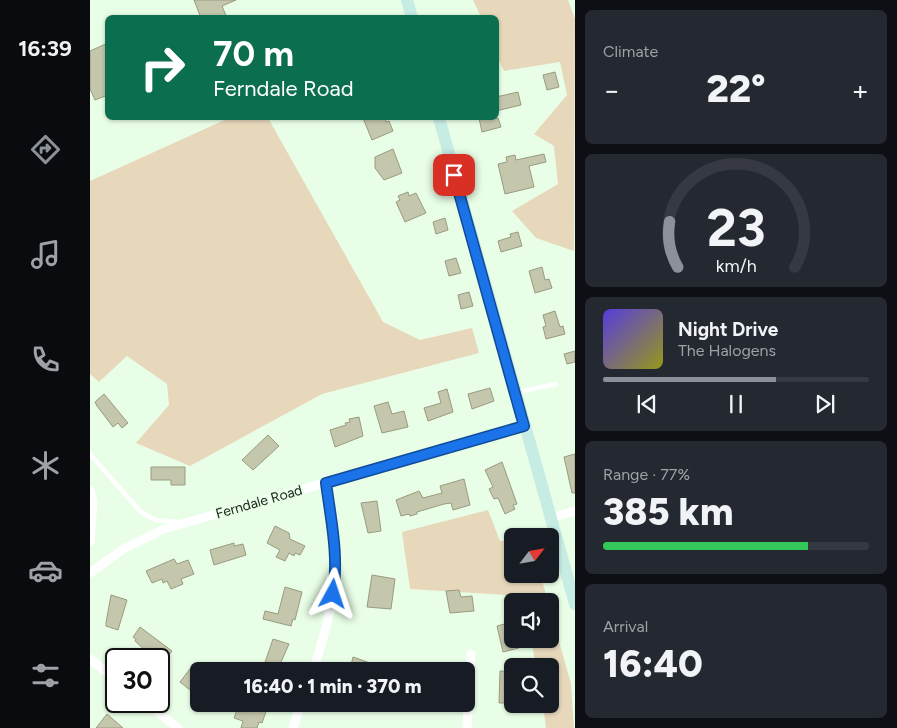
<!DOCTYPE html>
<html lang="en">
<head>
<meta charset="utf-8">
<style>
  :root { --surface:#171b24; --page:#242831; --text:#f1f3f6; --muted:#9ea1a6; --line:#363941; --accent:#8c9099 }
  body { margin:0; font-family:Figtree,sans-serif; background:var(--page); color:var(--text); height:100vh; display:flex; flex-direction:column; font-size:19px; white-space:nowrap }
  * { box-sizing:border-box; margin:0 }
  p { font-size:16px; color:var(--muted) }
  .icon { flex:none; width:28px; height:28px; fill:none; stroke:currentColor; stroke-width:2; stroke-linecap:round; stroke-linejoin:round }
  .map { position:relative; flex:1; overflow:hidden }
  .side { display:flex; flex-direction:column; gap:10px; padding:10px; background:#0d0f14; width:322px }
  .side>* { flex:none }
  .banner { position:absolute; left:15px; top:15px; width:394px; height:105px; border-radius:8px; box-shadow:0 1px 4px #0004; background:#0b6e4f; color:#fff; overflow:hidden }
  .needle { width:32px; rotate:59deg }
  .buttons { position:absolute; left:414px; top:528px; display:grid; gap:10px }
  .buttons a { display:grid; place-items:center; width:55px; height:55px; border-radius:8px; background:var(--surface); box-shadow:0 1px 4px #0004; font-size:25px }
  .speed { position:absolute; left:15px; top:648px; display:flex; gap:10px; font-size:25px; font-weight:700; text-align:center }
  .speed>* { display:grid; place-content:center; width:65px; height:65px; border-radius:50%; background:var(--surface); box-shadow:0 1px 4px #0004; line-height:1 }
  .speed .limit { border:2px solid #111; border-radius:8px; background:#fff; color:#111 }
  .pin { position:absolute; display:grid; place-items:center; width:42px; height:42px; color:#fff; margin:-21px; border-radius:10px; box-shadow:0 2px 8px #0006 }
  .me { position:absolute; width:55px; margin:-28px; rotate:5deg; stroke-linejoin:round; filter:drop-shadow(0 0 4px #0008) }
  .turn { display:flex; align-items:center; gap:18px; height:105px; padding:0 25px; font-size:22px }
  .turn .icon { width:65px; height:65px; stroke-width:2.5 }
  .turn b { display:block; font-size:35px; line-height:42px }
  .big { font-size:38px; font-weight:800; line-height:1.1 }
  .side .card { flex:1; display:flex; flex-direction:column; justify-content:center; gap:8px; min-width:0; padding:0 18px; border-radius:8px; background:var(--page) }
  .side .dial { align-items:center; gap:0 }
  .dial svg { height:130px; overflow:visible; fill:none; stroke:var(--line); stroke-width:7; stroke-linecap:round; text-anchor:middle }
  .dial text { fill:var(--text); stroke:none }
  .song { display:flex; align-items:center; gap:15px }
  .cover { width:60px; height:60px; border-radius:8px; background:linear-gradient(135deg,hsl(250 70% 55%),hsl(60 70% 35%)) }
  .played { height:5px; border-radius:2px; background:linear-gradient(90deg,var(--accent) 65%,var(--line) 65%) }
  .keys { display:flex; justify-content:space-around; direction:ltr }
  .heat { display:flex; justify-content:space-between; align-items:center; font-size:28px; direction:ltr }
  .charge { height:8px; border-radius:4px; background:linear-gradient(90deg,#34c759 77%,var(--line) 0) }
  .trip { position:absolute; left:100px; top:662px; width:285px; height:50px; border-radius:8px; background:var(--surface); box-shadow:0 1px 4px #0004; font-weight:800; line-height:50px; text-align:center }
  main { display:flex; flex:1; min-height:0 }
  .tabs { display:flex; flex-direction:column; width:90px; justify-content:space-around; align-items:center; background:#090b0e; color:var(--muted) }
  .tabs .icon { width:35px; height:35px }
  .tabs .on { color:var(--accent) }
  .tabs b { font-size:22px; color:var(--text) }
  .map>svg:first-child { display:block }
</style>
</head>
<body>
<main>
<nav class="tabs">
<b>16:39</b>
<svg class="icon on" aria-label="directions" viewBox="0 0 24 24"><path d="M12 3l9 9-9 9-9-9zM9 14v-3h6M13 9l2 2-2 2"/></svg>
<svg class="icon" aria-label="music" viewBox="0 0 24 24"><path d="M9 18V5l10-2v13"/><circle cx="6" cy="18" r="3"/><circle cx="16" cy="16" r="3"/></svg>
<svg class="icon" aria-label="phone" viewBox="0 0 24 24"><path d="M5 4h4l2 5-3 2q2 4 5 5l2-3 5 2v4C11 20 4 13 5 4z"/></svg>
<svg class="icon" aria-label="climate" viewBox="0 0 24 24"><path d="M12 3v18M4 7l16 10M4 17L20 7"/></svg>
<svg class="icon" aria-label="car" viewBox="0 0 24 24"><path d="M5 17H2v-5l4-1 3-4h7l3 4 3 1v5h-3M9 17h6M6 11h13"/><circle cx="7" cy="17" r="2"/><circle cx="17" cy="17" r="2"/></svg>
<svg class="icon" aria-label="filters" viewBox="0 0 24 24"><path d="M4 7h16M4 17h16"/><circle cx="9" cy="7" r="2"/><circle cx="15" cy="17" r="2"/></svg>
</nav>
<div class="map">
<svg width="485" height="728" viewBox="0 0 485 728">
  <rect width="100%" height="100%" fill="#e8fee6"/>
  <g fill="#e7d8bc">
    <path d="M383 0H478L485 19 484 251 446 238 422 211 468 184 464 146 444 134 477 95 470 62 414 71 406 54V18L391 17Z"/>
    <path d="M139 118H178L293 322 330 340 382 328 389 353 232 394 100 466 46 443 79 405 77 384 37 356 9 382 0 374V181Z"/>
    <path d="M398 510 410 541 422 540V574H450L458 601H435L434 596 320 589 312 532Z"/>
    <path d="M460 609 481 684 484 728H456L453 704H460V666H446L441 639H460Z"/>
  </g>
  <g fill="#c4c7ab" stroke="#989b80">
    <path d="M104 0H146L132 6 137 18H111Z"/>
    <path d="M18 43V95L5 100 0 89V51Z"/>
    <path d="M465 72 469 87 457 90 453 75Z"/>
    <path d="M428 92 431 105 406 111V97Z"/>
    <path d="M273 118H295L296 122 299 121 303 131 282 140Z"/>
    <path d="M389 118H408L411 127 392 132Z"/>
    <path d="M303 149 312 173 294 180 285 168V157Z"/>
    <path d="M454 154 456 162 439 166 444 187 415 194 408 164 417 162 416 157 425 155 426 160Z"/>
    <path d="M318 192 319 196 326 193 336 213 315 222 306 202 310 200 308 196Z"/>
    <path d="M355 218 358 230 346 234 343 222Z"/>
    <path d="M428 232 432 246 411 252 408 241 421 237 420 234Z"/>
    <path d="M366 258 371 273 359 276 355 261Z"/>
    <path d="M452 267 455 280 459 279 462 288 445 293 439 271Z"/>
    <path d="M379 292 383 306 371 309 368 295Z"/>
    <path d="M465 311 470 327 473 326 475 334 456 339 453 327 456 326 453 315Z"/>
    <path d="M485 351V362L477 364 474 354Z"/>
    <path d="M400 388 404 401 382 409 378 394Z"/>
    <path d="M357 389 363 412 338 421 334 408 351 403 348 392Z"/>
    <path d="M14 394 38 423 32 428 28 423 23 427 7 406 5 402Z"/>
    <path d="M298 402 302 414 314 411 318 427 292 433 284 406Z"/>
    <path d="M269 417 273 436 245 447 240 430 256 425 255 423 260 422 259 419Z"/>
    <path d="M178 435 189 446 163 470 152 460Z"/>
    <path d="M485 454V493H482L474 457Z"/>
    <path d="M412 462 427 504 423 505 425 509 415 514 408 498 404 499 399 489 403 487 395 470Z"/>
    <path d="M61 467H95V485H81V480H61Z"/>
    <path d="M374 479 380 505 363 510 361 503 354 504 327 512V514L320 516 319 514 311 516 306 500 329 491 333 498 352 493 350 486Z"/>
    <path d="M287 501 291 531 278 533 271 503Z"/>
    <path d="M185 526 199 533 200 539 215 546 210 555 205 553 204 556 199 553 195 561 186 557 190 550 177 543Z"/>
    <path d="M144 543V546L153 544 156 555 124 565 120 550Z"/>
    <path d="M84 559 87 564 98 560 104 574 91 579 93 584 81 589 77 581 73 583 72 579 62 583 56 571Z"/>
    <path d="M282 575 305 579 301 609 277 607Z"/>
    <path d="M195 587 212 592 205 620 203 619 201 626 173 619 175 611 188 614Z"/>
    <path d="M369 590 371 597 382 596 384 611 360 613 356 591Z"/>
    <path d="M21 595 37 600 28 630 16 626V623Z"/>
    <path d="M422 622V639H426L429 648 413 652 407 626Z"/>
    <path d="M50 627 82 651 73 662 65 659 45 641 46 639 43 637Z"/>
    <path d="M183 639 199 644 187 671H172Z"/>
    <path d="M263 657 280 663 278 671H262L260 669Z"/>
    <path d="M100 669 109 676V697L90 682Z"/>
    <path d="M410 671 422 672V703H409Z"/>
    <path d="M161 704 178 706 172 723 169 722 167 728H151L153 721 144 718 149 705 160 708Z"/>
    <path d="M17 714 33 728H6Z"/>
  </g>
  <g fill="none" stroke-linecap="round" stroke-linejoin="round">
    <g stroke="#fff" stroke-width="4.5">
      <path d="M428 392 466 384"/>
      <path d="M0 454 50 511 65 520 88 522"/>
    </g>
    <g stroke="#fff" stroke-width="9">
      <path d="M0 490 3 502 0 542"/>
      <path d="M460 518 485 511"/>
      <path d="M0 573 35 548 74 529 434 426"/>
      <path d="M0 659 26 680"/>
      <path d="M223 671C233 641 242 610 245 578 248 547 240 514 236 483"/>
      <path d="M54 701 88 728"/>
      <path d="M203 728 211 704"/>
      <path d="M377 728 381 654"/>
    </g>
    <g stroke="#c6ece3" stroke-width="12">
      <path d="M317 0 322 18"/>
      <path d="M349 118 485 604"/>
    </g>
  </g>
  <g fill="none" stroke-linecap="round" stroke-linejoin="round">
    <defs>
      <path id="route" d="M243 594C249 557 241 520 236 483L434 426 364 175"/>
    </defs>
    <use href="#route" stroke="#114b97" stroke-width="12"/>
    <use href="#route" stroke="#1a73e8" stroke-width="9"/>
  </g>
  <g text-anchor="middle" dominant-baseline="central" stroke-width="4" stroke-linejoin="round" paint-order="stroke">
    <g font-size="14" fill="#212920" stroke="#e8fee6">
      <text transform="translate(169 502) rotate(-16)">Ferndale Road</text>
    </g>
  </g>
</svg>
<div class="buttons">
<a><svg class="needle" viewBox="-14 -14 28 28"><path d="M0-13l5 13h-10z" fill="#e53935"/><path d="M0 13l5-13h-10z" fill="#9ea1a6"/></svg></a>
<a><svg class="icon" aria-label="sound" viewBox="0 0 24 24"><path d="M4 9h4l5-4v14l-5-4H4zM17 9q2 3 0 6"/></svg></a>
<a><svg class="icon" aria-label="search" viewBox="0 0 24 24"><circle cx="10" cy="10" r="6"/><path d="M15 15l6 6"/></svg></a>
</div>
<div class="speed"><div class="limit">30</div></div>
<div class="pin" style="left:364px;top:175px;background:#d93025"><svg class="icon" aria-label="arrive" viewBox="0 0 24 24"><path d="M6 21V4h12l-3 4 3 4H6"/></svg></div>
<svg class="me" style="left:243px;top:594px" viewBox="-20 -20 40 40"><path d="M0-17L14 15 0 8-14 15z" fill="#1a73e8" stroke="#fff" stroke-width="4"/></svg>
<div class="trip">16:40 · 1 min · 370 m</div>
<div class="banner">
<div class="turn"><svg class="icon" aria-label="right" viewBox="0 0 24 24"><path d="M7 20v-9h11M14 6l5 5-5 5"/></svg><div><b>70 m</b>Ferndale Road</div></div>
</div>
</div>
<section class="side">
<div class="card"><p>Climate</p>
<div class="heat"><a>−</a><b class="big">22°</b><a>+</a></div>
</div>
<div class="card dial"><svg viewBox="0 0 100 80">
<path d="M14 69A42 42 0 1 1 86 69"/>
<path d="M14 69A42 42 0 0 1 9 41" stroke="#8c9099"/>
<text x="50" y="56" font-size="32" font-weight="700">23</text>
<text x="50" y="72" font-size="11">km/h</text>
</svg></div>
<div class="card">
<div class="song"><i class="cover"></i><div><b>Night Drive</b><p>The Halogens</p></div></div>
<div class="played"></div>
<div class="keys"><svg class="icon" aria-label="previous" viewBox="0 0 24 24"><path d="M18 5L8 12l10 7zM5 5v14"/></svg><svg class="icon" aria-label="pause" viewBox="0 0 24 24"><path d="M8 5v14M16 5v14"/></svg><svg class="icon" aria-label="next" viewBox="0 0 24 24"><path d="M6 5l10 7-10 7zM19 5v14"/></svg></div>
</div>
<div class="card"><p>Range · 77%</p><b class="big">385 km</b><div class="charge"></div></div>
<div class="card"><p>Arrival</p><b class="big">16:40</b></div>
</section>
</main>
</body>
</html>
